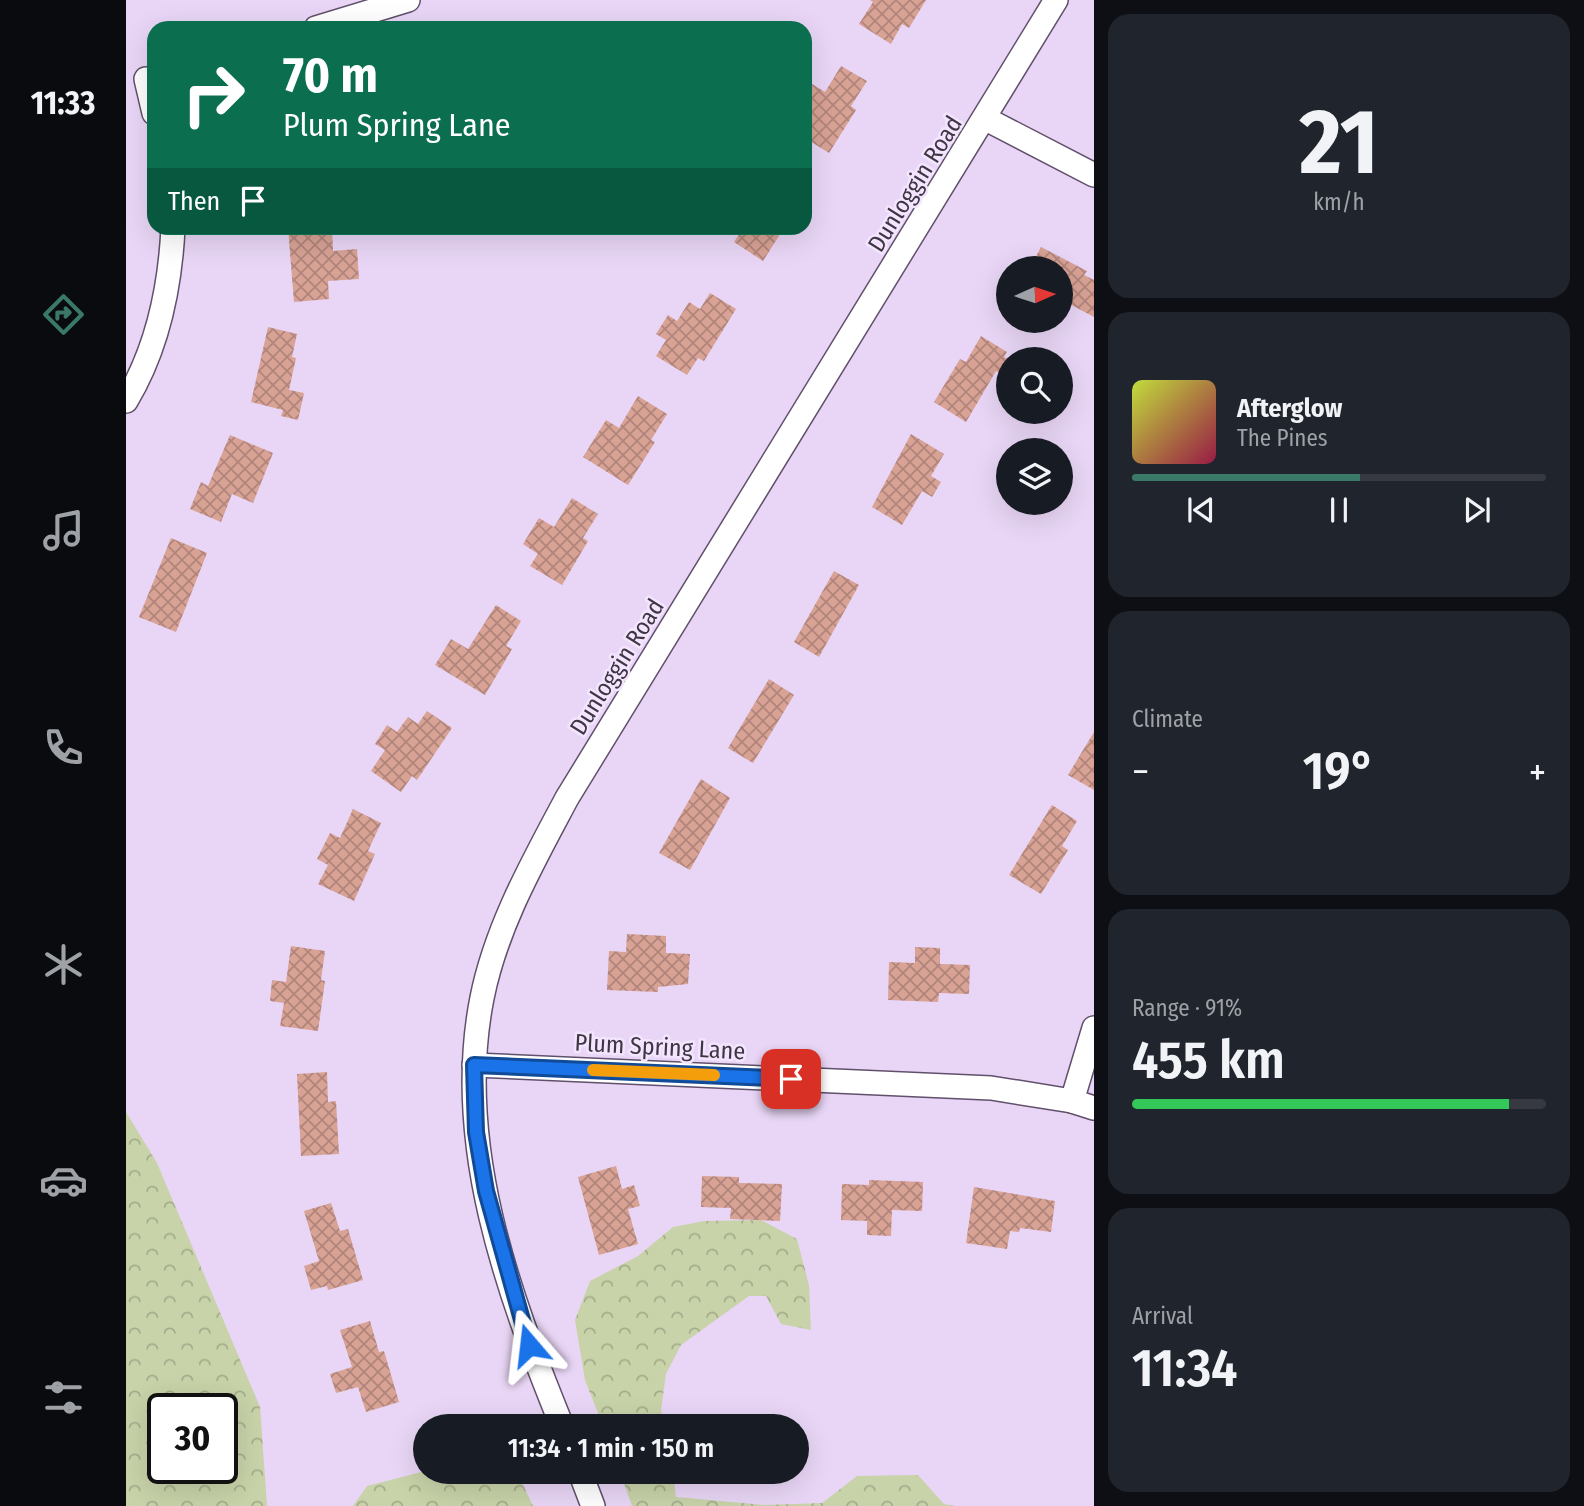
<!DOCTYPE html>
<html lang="en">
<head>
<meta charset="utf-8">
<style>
  :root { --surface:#171b24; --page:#20242c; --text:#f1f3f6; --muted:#9ea1a6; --line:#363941; --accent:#3a7967 }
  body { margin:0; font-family:"Fira Sans Condensed",sans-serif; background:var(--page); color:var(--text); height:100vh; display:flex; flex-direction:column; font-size:26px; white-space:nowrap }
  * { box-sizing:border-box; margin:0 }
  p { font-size:23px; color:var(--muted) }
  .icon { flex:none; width:38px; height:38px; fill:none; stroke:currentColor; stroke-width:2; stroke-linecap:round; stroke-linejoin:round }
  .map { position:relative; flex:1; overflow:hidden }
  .drawer { display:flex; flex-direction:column; gap:14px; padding:14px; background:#0d0f14; width:490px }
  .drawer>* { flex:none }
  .hud { position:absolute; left:21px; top:21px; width:665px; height:214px; border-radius:21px; box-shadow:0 7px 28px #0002; background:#0b6e4f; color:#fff; overflow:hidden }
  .needle { width:46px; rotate:87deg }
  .controls { position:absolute; left:870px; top:256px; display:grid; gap:14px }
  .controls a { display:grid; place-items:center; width:77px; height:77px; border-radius:50%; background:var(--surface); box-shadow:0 7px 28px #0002; font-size:35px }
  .speed { position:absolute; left:21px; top:1393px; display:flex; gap:14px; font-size:35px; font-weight:700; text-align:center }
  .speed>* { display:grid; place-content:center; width:91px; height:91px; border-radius:50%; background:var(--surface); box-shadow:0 7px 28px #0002; line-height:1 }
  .speed .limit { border:4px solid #111; border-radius:10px; background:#fff; color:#111 }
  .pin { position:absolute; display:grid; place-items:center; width:60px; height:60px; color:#fff; margin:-30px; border-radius:14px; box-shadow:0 4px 10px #0006 }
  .me { position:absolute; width:77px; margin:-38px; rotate:343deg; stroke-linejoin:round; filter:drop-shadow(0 0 5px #0008) }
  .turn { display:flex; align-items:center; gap:24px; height:147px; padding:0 21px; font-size:32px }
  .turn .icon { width:91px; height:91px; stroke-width:2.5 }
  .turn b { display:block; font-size:49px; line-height:60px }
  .then { display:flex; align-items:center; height:66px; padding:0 21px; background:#0003; gap:14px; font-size:26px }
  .big { font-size:52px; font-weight:600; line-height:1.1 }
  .drawer .card { flex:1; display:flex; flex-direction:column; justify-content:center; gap:10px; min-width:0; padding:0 24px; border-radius:21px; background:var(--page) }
  .drawer .dial { align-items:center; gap:0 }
  .dial b { font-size:91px; line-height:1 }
  .song { display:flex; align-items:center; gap:21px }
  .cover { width:84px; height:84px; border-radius:10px; background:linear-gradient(135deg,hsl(70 70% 55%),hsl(340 70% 35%)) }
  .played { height:7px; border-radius:4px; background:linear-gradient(90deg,var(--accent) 55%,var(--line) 55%) }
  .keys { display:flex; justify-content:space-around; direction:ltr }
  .heat { display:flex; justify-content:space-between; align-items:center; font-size:38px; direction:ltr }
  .charge { height:10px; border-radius:5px; background:linear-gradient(90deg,#34c759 91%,var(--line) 0) }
  .trip { position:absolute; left:287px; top:1414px; width:396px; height:70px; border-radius:35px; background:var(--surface); box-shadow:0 7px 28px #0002; font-weight:600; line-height:70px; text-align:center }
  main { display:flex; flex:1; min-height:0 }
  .menu { display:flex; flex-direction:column; width:126px; justify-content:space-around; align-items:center; background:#090b0e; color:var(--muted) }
  .menu .icon { width:49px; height:49px }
  .menu .active { color:var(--accent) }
  .menu b { font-size:32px; color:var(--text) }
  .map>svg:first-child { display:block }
</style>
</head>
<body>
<main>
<nav class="menu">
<b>11:33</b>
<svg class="icon active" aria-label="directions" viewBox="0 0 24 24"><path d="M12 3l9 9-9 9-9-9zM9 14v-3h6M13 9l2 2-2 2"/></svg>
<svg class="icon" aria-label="music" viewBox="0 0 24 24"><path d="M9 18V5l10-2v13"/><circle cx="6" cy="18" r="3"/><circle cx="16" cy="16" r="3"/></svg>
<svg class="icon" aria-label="phone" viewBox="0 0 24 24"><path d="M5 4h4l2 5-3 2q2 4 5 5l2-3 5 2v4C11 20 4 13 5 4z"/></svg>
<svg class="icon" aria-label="climate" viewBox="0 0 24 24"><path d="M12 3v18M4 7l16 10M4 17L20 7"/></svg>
<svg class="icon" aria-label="car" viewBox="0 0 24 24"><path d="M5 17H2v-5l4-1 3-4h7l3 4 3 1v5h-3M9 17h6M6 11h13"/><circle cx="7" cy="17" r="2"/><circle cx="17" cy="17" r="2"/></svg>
<svg class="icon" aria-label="filters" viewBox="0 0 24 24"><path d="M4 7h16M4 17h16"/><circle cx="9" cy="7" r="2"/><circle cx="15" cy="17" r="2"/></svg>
</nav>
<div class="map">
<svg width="968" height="1506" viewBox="0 0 968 1506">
  <defs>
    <pattern id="forest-crowns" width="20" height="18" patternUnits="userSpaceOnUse" patternTransform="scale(1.75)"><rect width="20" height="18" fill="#c8d3a9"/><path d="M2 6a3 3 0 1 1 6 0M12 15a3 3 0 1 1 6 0" fill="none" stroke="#a4ac8b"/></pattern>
    <pattern id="building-cross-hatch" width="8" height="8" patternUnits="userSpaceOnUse" patternTransform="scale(1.75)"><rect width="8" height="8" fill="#d8a295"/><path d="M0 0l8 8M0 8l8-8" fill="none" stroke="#b1857b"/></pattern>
  </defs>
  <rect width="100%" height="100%" fill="#e9d6f6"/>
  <g fill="url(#forest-crowns)" fill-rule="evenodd">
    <path d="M0 1112 31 1163 134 1407 141 1506H0ZM37 1409H96V1468H37Z"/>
    <path d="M635 1220 671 1239 683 1285 685 1330 655 1324 640 1296H623L555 1345 540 1374 535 1410 538 1426H477L459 1380 449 1320 464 1281 512 1256 547 1227 578 1221Z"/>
    <path d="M299 1471 391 1472 407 1506H227L241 1486Z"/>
    <path d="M494 1472H547L550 1497 639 1505 696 1503 731 1476 792 1475 818 1504 829 1506H506Z"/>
  </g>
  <g fill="url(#building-cross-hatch)">
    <path d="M744 0H800L783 28 776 24 765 44 733 24 747 2Z"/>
    <path d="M715 66 741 81 725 106 730 110 703 153 679 138V124L686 113 679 109V89L683 82 699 92Z"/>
    <path d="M162 228H206L207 251 231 249 233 279 202 281 203 299 168 302Z"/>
    <path d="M617 228H658L637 261 608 242Z"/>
    <path d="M915 247 961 271 958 275 968 280V317L938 301 934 307V268H904Z"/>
    <path d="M584 293 610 309 578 361 572 358 561 375 530 356 540 340 530 334 542 315 551 321 563 302 574 309Z"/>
    <path d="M142 327 171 334 166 357 170 358 163 390 178 393 172 420 155 416 157 410 125 402Z"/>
    <path d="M855 336 881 352 878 357 882 359V377L870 371 840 422 808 402 834 359 840 362Z"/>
    <path d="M512 396 541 414 525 440 529 442 502 485 457 457 480 420 493 428Z"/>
    <path d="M785 434 818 454 805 476 815 482 806 497 796 491 776 525 746 507Z"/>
    <path d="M104 435 147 453 127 503 106 494 95 522 64 509 75 482 82 486Z"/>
    <path d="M446 498 472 514 457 538 462 541 436 585 404 566 412 554 397 544 413 518 428 527Z"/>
    <path d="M45 538 81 553 50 632 13 617Z"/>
    <path d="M708 571 733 585 693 657 668 642Z"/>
    <path d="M370 605 395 621 380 646 386 649 359 695 309 665 325 639 342 649Z"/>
    <path d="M643 679 668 695 627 763 602 748Z"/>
    <path d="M301 711 326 728 291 780 286 776 275 792 245 771 259 750 249 744 261 725 271 732 282 717 292 724Z"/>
    <path d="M968 732V790L942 775Z"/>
    <path d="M575 779 604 798 564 870 533 853Z"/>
    <path d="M926 805 951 821 936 846 942 850 915 894 883 875Z"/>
    <path d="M227 809 255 823 242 851 249 854 228 901 192 884 202 865 191 859 204 833 214 838Z"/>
    <path d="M501 934 540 936V953L564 954 562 984 532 987V992L481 990 483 951 500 952Z"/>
    <path d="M165 946 199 951 195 980 199 981 192 1031 154 1026 158 1003 144 1001 146 980 160 982Z"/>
    <path d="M789 947 814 948V964L844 965 843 994 813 993 812 1002 762 1000 763 962 789 963Z"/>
    <path d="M201 1072 202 1102 210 1101 213 1154 175 1156 171 1074Z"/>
    <path d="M490 1166 496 1189 508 1185 514 1206 502 1209 512 1244 473 1255 452 1177Z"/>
    <path d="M576 1176 613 1177V1183L656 1184 654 1221 604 1219 605 1208 575 1207Z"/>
    <path d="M743 1180 797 1182 796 1211 766 1210 765 1236 741 1235V1221L715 1220 716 1184 743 1185Z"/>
    <path d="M848 1187 929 1201 925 1232 894 1228 893 1232 884 1231 881 1249 840 1243Z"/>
    <path d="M205 1203 214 1231 222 1229 237 1280 202 1290 201 1286 185 1290 178 1266 193 1261 178 1211Z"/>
    <path d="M244 1321 253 1352 258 1351 273 1402 240 1412 232 1387 210 1393 204 1374 226 1367 214 1330Z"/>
  </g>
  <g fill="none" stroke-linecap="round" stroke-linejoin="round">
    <defs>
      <g id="minor">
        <path d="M190 28 282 0"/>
        <path d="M20 79 28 113"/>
        <path d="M860 119 968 175"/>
        <path d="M0 401C32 348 44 289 47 228"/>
        <path d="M348 1065 865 1088 946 1101 968 1108"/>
        <path d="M946 1101 968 1028"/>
        <path d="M436 1426C382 1293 327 1144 356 998 370 927 407 862 441 798L930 0"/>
        <path d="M454 1472 467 1506"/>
      </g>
    </defs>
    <use href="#minor" stroke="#60506b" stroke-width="26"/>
    <use href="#minor" stroke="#fff" stroke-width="23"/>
  </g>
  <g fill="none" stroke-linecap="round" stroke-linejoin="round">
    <defs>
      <path id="route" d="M403 1345 360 1191 350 1132 348 1065 665 1079"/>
    </defs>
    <use href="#route" stroke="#114b97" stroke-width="18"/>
    <use href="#route" stroke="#1a73e8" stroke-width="12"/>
    <path stroke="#f59e0b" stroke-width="12" d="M467 1070 588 1075"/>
  </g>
  <g text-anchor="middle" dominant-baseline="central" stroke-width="5" stroke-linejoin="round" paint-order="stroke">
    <g font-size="24" fill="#3e3643" stroke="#f4e5ff">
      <text transform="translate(789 184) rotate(-58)">Dunloggin Road</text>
      <text transform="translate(491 667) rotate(-58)">Dunloggin Road</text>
      <text transform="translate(534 1047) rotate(3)">Plum Spring Lane</text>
    </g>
  </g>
</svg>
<div class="controls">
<a><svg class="needle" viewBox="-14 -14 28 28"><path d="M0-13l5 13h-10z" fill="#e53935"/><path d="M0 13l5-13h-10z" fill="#9ea1a6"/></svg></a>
<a><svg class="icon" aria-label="search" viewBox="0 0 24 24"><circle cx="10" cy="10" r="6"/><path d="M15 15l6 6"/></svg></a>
<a><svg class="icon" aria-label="layers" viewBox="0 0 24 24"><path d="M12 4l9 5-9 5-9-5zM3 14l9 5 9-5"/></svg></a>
</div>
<div class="speed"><div class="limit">30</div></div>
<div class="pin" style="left:665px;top:1079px;background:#d93025"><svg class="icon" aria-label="arrive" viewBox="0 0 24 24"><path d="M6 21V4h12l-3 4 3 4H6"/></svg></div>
<svg class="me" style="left:403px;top:1345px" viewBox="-20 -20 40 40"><path d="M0-17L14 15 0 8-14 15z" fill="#1a73e8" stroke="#fff" stroke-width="4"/></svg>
<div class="trip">11:34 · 1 min · 150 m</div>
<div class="hud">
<div class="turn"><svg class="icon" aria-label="right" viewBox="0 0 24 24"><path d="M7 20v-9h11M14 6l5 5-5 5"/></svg><div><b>70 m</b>Plum Spring Lane</div></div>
<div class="then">Then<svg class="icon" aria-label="arrive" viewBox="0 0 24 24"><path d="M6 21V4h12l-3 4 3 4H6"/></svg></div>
</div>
</div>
<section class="drawer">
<div class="card dial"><b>21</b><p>km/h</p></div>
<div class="card">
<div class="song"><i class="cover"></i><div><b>Afterglow</b><p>The Pines</p></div></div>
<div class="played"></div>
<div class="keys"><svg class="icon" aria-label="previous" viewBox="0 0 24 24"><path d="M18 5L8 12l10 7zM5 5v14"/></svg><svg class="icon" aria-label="pause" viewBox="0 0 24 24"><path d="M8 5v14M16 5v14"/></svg><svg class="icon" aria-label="next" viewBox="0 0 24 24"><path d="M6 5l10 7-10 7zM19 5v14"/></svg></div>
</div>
<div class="card"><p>Climate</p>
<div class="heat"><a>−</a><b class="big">19°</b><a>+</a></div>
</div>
<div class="card"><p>Range · 91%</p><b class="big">455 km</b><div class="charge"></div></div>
<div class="card"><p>Arrival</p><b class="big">11:34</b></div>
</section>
</main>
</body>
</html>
